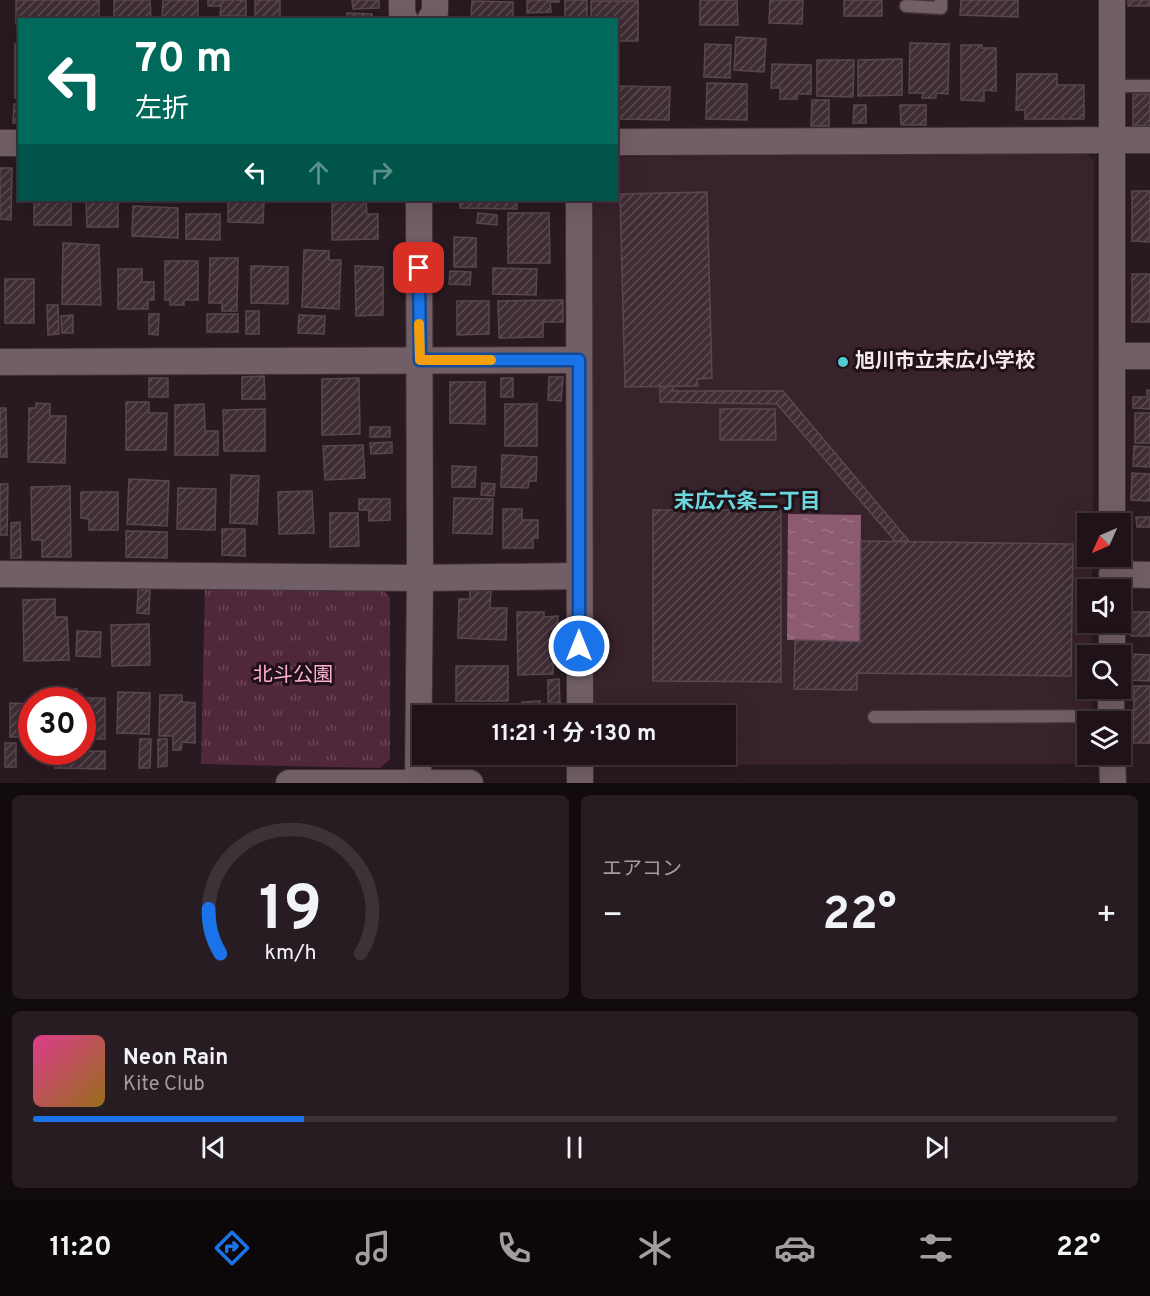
<!DOCTYPE html>
<html lang="ja">
<head>
<meta charset="utf-8">
<style>
  :root { --surface:#1f1319; --page:#271c22; --text:#f1f3f6; --muted:#a19ea2; --line:#3c3238; --accent:#1a73e8 }
  body { margin:0; font-family:Overpass,"Noto Sans JP",sans-serif; background:var(--page); color:var(--text); height:100vh; display:flex; flex-direction:column; font-size:22px; white-space:nowrap }
  * { box-sizing:border-box; margin:0 }
  p { font-size:20px; color:var(--muted) }
  .icon { flex:none; width:33px; height:33px; fill:none; stroke:currentColor; stroke-width:2; stroke-linecap:round; stroke-linejoin:round }
  .map { position:relative; height:783px; overflow:hidden }
  .drawer { display:flex; flex-direction:column; gap:12px; padding:12px; background:#110a0e; flex:1 }
  .drawer>* { flex:none }
  .top-card { position:absolute; left:18px; top:18px; width:600px; height:183px; border-radius:0px; box-shadow:0 6px 24px #0002,0 0 0 2px var(--line); background:#00695c; color:#fff; overflow:hidden }
  .needle { width:39px; rotate:225deg }
  .buttons { position:absolute; left:1077px; top:513px; display:grid; gap:12px }
  .buttons a { display:grid; place-items:center; width:54px; height:54px; border-radius:0px; background:var(--surface); box-shadow:0 6px 24px #0002,0 0 0 2px var(--line); font-size:30px }
  .speed { position:absolute; left:18px; top:687px; display:flex; gap:12px; font-size:30px; font-weight:700; text-align:center }
  .speed>* { display:grid; place-content:center; width:78px; height:78px; border-radius:50%; background:var(--surface); box-shadow:0 6px 24px #0002,0 0 0 2px var(--line); line-height:1 }
  .speed .limit { border:9px solid #d22; background:#fff; color:#111 }
  .pin { position:absolute; display:grid; place-items:center; width:51px; height:51px; color:#fff; margin:-26px; border-radius:12px; box-shadow:0 3px 9px #0006 }
  .me { position:absolute; width:66px; margin:-33px; rotate:0deg; stroke-linejoin:round; filter:drop-shadow(0 0 4px #0008) }
  .turn { display:flex; align-items:center; gap:21px; height:126px; padding:0 18px; font-size:27px }
  .turn .icon { width:78px; height:78px; stroke-width:2.5 }
  .turn b { display:block; font-size:42px; line-height:51px }
  .lanes { display:flex; align-items:center; height:57px; padding:0 18px; background:#0003; justify-content:center; gap:30px; direction:ltr }
  .lanes .off { opacity:.35 }
  .big { font-size:45px; font-weight:700; line-height:1.1 }
  .drawer .card { flex:1; display:flex; flex-direction:column; justify-content:center; gap:9px; min-width:0; padding:0 21px; border-radius:9px; background:var(--page) }
  .drawer .dial { align-items:center; gap:0 }
  .dial svg { height:156px; overflow:visible; fill:none; stroke:var(--line); stroke-width:7; stroke-linecap:round; text-anchor:middle }
  .dial text { fill:var(--text); stroke:none }
  .song { display:flex; align-items:center; gap:18px }
  .cover { width:72px; height:72px; border-radius:9px; background:linear-gradient(135deg,hsl(330 70% 55%),hsl(40 70% 35%)) }
  .played { height:6px; border-radius:3px; background:linear-gradient(90deg,var(--accent) 25%,var(--line) 25%) }
  .keys { display:flex; justify-content:space-around; direction:ltr }
  .heat { display:flex; justify-content:space-between; align-items:center; font-size:33px; direction:ltr }
  .drawer .tiles { flex:1; display:grid; gap:12px; grid-template-columns:1fr 1fr }
  .card:last-child { grid-column:span 2 }
  .trip { position:absolute; left:412px; top:705px; width:324px; height:60px; border-radius:0px; background:var(--surface); box-shadow:0 6px 24px #0002,0 0 0 2px var(--line); font-weight:700; line-height:60px; text-align:center }
  .dock { display:flex; height:96px; justify-content:space-around; align-items:center; background:#0c080a; color:var(--muted) }
  .dock .icon { width:42px; height:42px }
  .dock .selected { color:var(--accent) }
  .dock b { font-size:27px; color:var(--text) }
  .map>svg:first-child { display:block }
</style>
</head>
<body>
<div class="map">
<svg width="1150" height="783" viewBox="0 0 1150 783">
  <defs>
    <pattern id="grass-tufts" width="24" height="20" patternUnits="userSpaceOnUse" patternTransform="scale(1.5)"><rect width="24" height="20" fill="#51273c"/><path d="M3 7l-1-3M5 7V3M7 7l1-3M15 17l-1-3M17 17v-4M19 17l1-3" fill="none" stroke="#6b4658"/></pattern>
    <pattern id="water-ripples" width="26" height="14" patternUnits="userSpaceOnUse" patternTransform="scale(1.5)"><rect width="26" height="14" fill="#8c5b71"/><path d="M2 4q2-2 4 0t4 0M15 11q2-2 4 0t4 0" fill="none" stroke="#9d7386"/></pattern>
    <pattern id="building-hatch" width="6" height="6" patternUnits="userSpaceOnUse" patternTransform="scale(1.5)"><rect width="6" height="6" fill="#3f2d35"/><path d="M-1 1l2-2M0 6l6-6M5 7l2-2" fill="none" stroke="#5b4b53"/></pattern>
  </defs>
  <rect width="100%" height="100%" fill="#291921"/>
  <path fill="#38222c" d="M1085 152 1094 161 1093 523 1088 524V556L1092 557V589L1088 590V622L1092 623V655L1088 656V688L1092 689V721L1088 722 1089 755 1078 764 610 765 600 755 726 754V716H590L593 200H616L617 157Z"/>
  <path fill="url(#grass-tufts)" d="M205 585 379 587 390 597V759L380 768 201 764Z"/>
  <path fill="url(#water-ripples)" d="M788 514 861 515 860 642 787 640Z"/>
  <g fill="url(#building-hatch)" stroke="#59474f" stroke-width="1.5">
    <path d="M16 0H99V20H20V24H16Z"/>
    <path d="M114 0H150L151 18H114Z"/>
    <path d="M163 0H198V20L162 19Z"/>
    <path d="M208 0H246V16H220L221 6H208Z"/>
    <rect x="255" y="0" width="25" height="20"/>
    <path d="M352 0H379V8L353 9Z"/>
    <path d="M527 0H559V2H550L551 12 527 13Z"/>
    <rect x="565" y="0" width="22" height="20"/>
    <path d="M700 0H737L738 25H700Z"/>
    <path d="M770 0H803L802 24 769 23Z"/>
    <rect x="844" y="0" width="38" height="16"/>
    <path d="M961 0H1018V17L960 15Z"/>
    <rect x="1128" y="0" width="22" height="6"/>
    <path d="M472 1 513 2V20H471Z"/>
    <path d="M591 1H638V41H618V51H616V20H591Z"/>
    <path d="M347 13 372 14V20H347Z"/>
    <path d="M736 37 766 39 764 72 734 70Z"/>
    <path d="M910 43 949 44 948 94 936 93V98H922L923 93H909Z"/>
    <rect x="15" y="44" width="5" height="54"/>
    <path d="M705 44 731 45 730 78 704 77Z"/>
    <path d="M961 45H982V48H996V91L984 90V101L961 100Z"/>
    <path d="M902 59V95L858 96V60Z"/>
    <path d="M817 60H854L853 97 817 96Z"/>
    <path d="M772 64 811 65V94H797V99H780V88H771Z"/>
    <path d="M1017 74H1057V85H1084V119H1025V110H1016Z"/>
    <path d="M707 83 747 84V120L706 119Z"/>
    <path d="M618 86 670 87 669 120 617 119Z"/>
    <rect x="1133" y="94" width="17" height="32"/>
    <path d="M812 100H829V126H811Z"/>
    <path d="M14 104H20V123H13Z"/>
    <path d="M854 105H866V123H853Z"/>
    <path d="M900 105H926V125H901Z"/>
    <path d="M0 168H12L11 220 0 219Z"/>
    <path d="M1132 191H1150V242L1132 241Z"/>
    <path d="M707 192 712 378 697 379 698 386 625 387 620 194Z"/>
    <rect x="34" y="200" width="37" height="25"/>
    <path d="M86 200H118V227H87Z"/>
    <path d="M228 200H264L263 223 228 222Z"/>
    <path d="M332 200H366L367 214H378V239L332 240Z"/>
    <path d="M460 200H517V209L460 208Z"/>
    <path d="M133 206 178 208V238L132 236Z"/>
    <path d="M478 213 497 215V225L477 223Z"/>
    <path d="M508 213H549L550 263H508Z"/>
    <path d="M186 214H220V240L186 239Z"/>
    <path d="M454 237 476 238V267H454Z"/>
    <path d="M63 243 99 245 101 305 62 304Z"/>
    <path d="M304 250 329 251V260H341L339 309 302 307Z"/>
    <path d="M210 258H238L237 311H222V303H209Z"/>
    <path d="M165 261H198V300H184V305H170V300H165Z"/>
    <path d="M251 266 288 267V304L251 303Z"/>
    <path d="M355 266 383 267V315L356 316Z"/>
    <path d="M493 268 537 269 536 295 493 294Z"/>
    <path d="M118 269H142V282H154V300H148V309H118Z"/>
    <path d="M450 271 471 272 470 285 449 284Z"/>
    <rect x="1132" y="274" width="18" height="48"/>
    <rect x="5" y="279" width="29" height="44"/>
    <path d="M563 300V322H543V337L499 338 498 301Z"/>
    <path d="M457 301H489V334L457 335Z"/>
    <path d="M47 305H58L59 334 48 335Z"/>
    <rect x="246" y="311" width="13" height="23"/>
    <path d="M149 314H159L158 335 149 334Z"/>
    <rect x="207" y="314" width="31" height="18"/>
    <path d="M73 315V333H62L61 316Z"/>
    <path d="M299 315 325 316 324 334 298 333Z"/>
    <path d="M264 376 265 399H242V377Z"/>
    <path d="M549 377H563L561 401 548 400Z"/>
    <rect x="149" y="378" width="19" height="19"/>
    <path d="M359 378 360 434 322 435V379Z"/>
    <rect x="501" y="378" width="12" height="19"/>
    <path d="M450 382H485V424L450 423Z"/>
    <path d="M674 386 673 391H783L909 541H895L777 404 660 402V387Z"/>
    <path d="M1147 390H1150V409L1133 408V397H1147Z"/>
    <path d="M126 402H149V413H167L166 450H126Z"/>
    <path d="M36 403 50 404V416H66L65 463 28 462 29 408H36Z"/>
    <path d="M204 404 205 431H218V455H175V405Z"/>
    <rect x="505" y="404" width="32" height="42"/>
    <path d="M0 408H6L7 457H0Z"/>
    <path d="M265 409V451H224L223 410Z"/>
    <path d="M720 409H775L776 440H720Z"/>
    <rect x="1135" y="413" width="15" height="30"/>
    <rect x="370" y="427" width="20" height="10"/>
    <path d="M392 442V453L371 454 370 443Z"/>
    <path d="M363 445 365 478 325 480 323 446Z"/>
    <path d="M1134 446 1150 447V467L1133 466Z"/>
    <path d="M502 455 537 457 536 481H529L528 488 501 487Z"/>
    <path d="M452 466 476 467 475 487H452Z"/>
    <path d="M1132 473 1150 474V501L1131 500Z"/>
    <path d="M231 475 259 476 257 524 230 523Z"/>
    <path d="M129 479 169 481 167 526 127 524Z"/>
    <path d="M482 483 495 484 494 496 481 495Z"/>
    <path d="M0 484H8L7 535H0Z"/>
    <path d="M70 486 71 557H42V540H32L31 487Z"/>
    <path d="M178 488 216 489 215 530 177 529Z"/>
    <path d="M312 491 314 533 279 534 278 492Z"/>
    <path d="M81 492H118V530H89V519L81 518Z"/>
    <path d="M454 498 493 499 492 534 453 533Z"/>
    <path d="M359 499H390V520L369 521V510H359Z"/>
    <path d="M503 509H522V520H538V538H533V548H503Z"/>
    <path d="M653 510H781V682L653 681Z"/>
    <path d="M330 513H358L359 546 330 547Z"/>
    <path d="M1136 517H1150V527H1137Z"/>
    <path d="M20 522 21 558H11V523Z"/>
    <path d="M222 529H245V556L222 555Z"/>
    <path d="M126 531 167 532V558L126 557Z"/>
    <path d="M861 541 1073 544 1071 676 857 673V690L794 689 795 640 860 642Z"/>
    <path d="M470 589 491 590 490 608H507L506 640 458 638 459 599H470Z"/>
    <path d="M138 590H150L149 614 137 613Z"/>
    <path d="M55 599V617H67L69 660 24 661 23 600Z"/>
    <path d="M517 612H544V617L558 616V644H553V674L518 675Z"/>
    <rect x="1131" y="612" width="19" height="24"/>
    <path d="M149 624 150 665 112 666 111 625Z"/>
    <path d="M77 631 101 632 100 657 76 656Z"/>
    <path d="M1131 654 1150 655V681L1130 680Z"/>
    <rect x="456" y="666" width="52" height="35"/>
    <path d="M559 679 560 703H548V680Z"/>
    <path d="M1134 686H1150V743H1133Z"/>
    <path d="M59 689H77V698H105V739H82V700H59Z"/>
    <path d="M118 692 150 693 149 734 117 733Z"/>
    <path d="M160 695H182V702L195 703V743L182 742 181 750H173V736H159Z"/>
    <path d="M540 701V711H522V702Z"/>
    <path d="M10 703 32 704V737H10Z"/>
    <rect x="467" y="707" width="45" height="9"/>
    <path d="M140 739H151L150 768H139Z"/>
    <path d="M158 739H167V766L158 767Z"/>
    <rect x="5" y="743" width="11" height="24"/>
    <path d="M105 751V769L55 768 56 752Z"/>
    <path d="M521 754H552V761L521 760Z"/>
  </g>
  <g fill="none" stroke-linecap="round" stroke-linejoin="round">
    <defs>
      <g id="service">
        <path d="M906 6 941 8V0"/>
        <path d="M1112 86H1150"/>
        <path d="M874 717 1111 716"/>
      </g>
      <g id="minor">
        <path d="M402 0V13L405 20"/>
        <path d="M1112 0V524"/>
        <path d="M430 20 435 12V0"/>
        <path d="M616 142 1150 140"/>
        <path d="M0 143H20"/>
        <path d="M579 200 580 716"/>
        <path d="M1112 356H1150"/>
        <path d="M0 362 579 360"/>
        <path d="M0 574 420 578 579 576"/>
        <path d="M1112 574 1150 575"/>
        <path d="M1112 656V622"/>
        <path d="M1111 722V688"/>
        <path d="M580 754V783"/>
        <path d="M1112 754 1113 783"/>
        <path d="M289 783H470"/>
        <path d="M418 783 420 578 419 200"/>
      </g>
    </defs>
    <use href="#service" stroke="#3e3337" stroke-width="15"/>
    <use href="#minor" stroke="#3e3337" stroke-width="28"/>
    <use href="#service" stroke="#725e67" stroke-width="12"/>
    <use href="#minor" stroke="#725e67" stroke-width="26"/>
  </g>
  <g fill="none" stroke-linecap="round" stroke-linejoin="round">
    <defs>
      <path id="route" d="M419 268 420 360H579V646"/>
    </defs>
    <use href="#route" stroke="#114b97" stroke-width="15"/>
    <use href="#route" stroke="#1a73e8" stroke-width="10"/>
    <path stroke="#f59e0b" stroke-width="10" d="M419 324 420 360H491"/>
  </g>
  <circle fill="#51ccd3" stroke="#201017" stroke-width="2" cx="843" cy="362" r="6"/>
  <g text-anchor="middle" dominant-baseline="central" stroke-width="6" stroke-linejoin="round" paint-order="stroke">
    <g font-size="20" font-weight="bold" fill="#f4e9ed" stroke="#201017" text-anchor="start">
      <text x="855" y="362">旭川市立末広小学校</text>
    </g>
    <g font-size="20" fill="#fdb0d3" stroke="#201017">
      <text x="293" y="676">北斗公園</text>
    </g>
    <g font-size="21" font-weight="bold" fill="#6bd8de" stroke="#201017">
      <text x="747" y="502">末広六条二丁目</text>
    </g>
  </g>
</svg>
<div class="buttons">
<a><svg class="needle" viewBox="-14 -14 28 28"><path d="M0-13l5 13h-10z" fill="#e53935"/><path d="M0 13l5-13h-10z" fill="#a19ea2"/></svg></a>
<a><svg class="icon" aria-label="sound" viewBox="0 0 24 24"><path d="M4 9h4l5-4v14l-5-4H4zM17 9q2 3 0 6"/></svg></a>
<a><svg class="icon" aria-label="search" viewBox="0 0 24 24"><circle cx="10" cy="10" r="6"/><path d="M15 15l6 6"/></svg></a>
<a><svg class="icon" aria-label="layers" viewBox="0 0 24 24"><path d="M12 4l9 5-9 5-9-5zM3 14l9 5 9-5"/></svg></a>
</div>
<div class="speed"><div class="limit">30</div></div>
<div class="pin" style="left:419px;top:268px;background:#d93025"><svg class="icon" aria-label="arrive" viewBox="0 0 24 24"><path d="M6 21V4h12l-3 4 3 4H6"/></svg></div>
<svg class="me" style="left:579px;top:646px" viewBox="-20 -20 40 40"><circle r="17" fill="#1a73e8" stroke="#fff" stroke-width="3"/><path d="M0-11L8 9 0 5-8 9z" fill="#fff"/></svg>
<div class="trip">11:21 · 1 分 · 130 m</div>
<div class="top-card">
<div class="turn"><svg class="icon" aria-label="left" viewBox="0 0 24 24"><path d="M17 20v-9H6M10 6l-5 5 5 5"/></svg><div><b>70 m</b>左折</div></div>
<div class="lanes"><svg class="icon" aria-label="left" viewBox="0 0 24 24"><path d="M17 20v-9H6M10 6l-5 5 5 5"/></svg><svg class="icon off" aria-label="ahead" viewBox="0 0 24 24"><path d="M12 20V5M6 11l6-6 6 6"/></svg><svg class="icon off" aria-label="right" viewBox="0 0 24 24"><path d="M7 20v-9h11M14 6l5 5-5 5"/></svg></div>
</div>
</div>
<section class="drawer">
<div class="tiles">
<div class="card dial"><svg viewBox="0 0 100 80">
<path d="M14 69A42 42 0 1 1 86 69"/>
<path d="M14 69A42 42 0 0 1 8 46" stroke="#1a73e8"/>
<text x="50" y="56" font-size="32" font-weight="700">19</text>
<text x="50" y="72" font-size="11">km/h</text>
</svg></div>
<div class="card"><p>エアコン</p>
<div class="heat"><a>−</a><b class="big">22°</b><a>+</a></div>
</div>
<div class="card">
<div class="song"><i class="cover"></i><div><b>Neon Rain</b><p>Kite Club</p></div></div>
<div class="played"></div>
<div class="keys"><svg class="icon" aria-label="previous" viewBox="0 0 24 24"><path d="M18 5L8 12l10 7zM5 5v14"/></svg><svg class="icon" aria-label="pause" viewBox="0 0 24 24"><path d="M8 5v14M16 5v14"/></svg><svg class="icon" aria-label="next" viewBox="0 0 24 24"><path d="M6 5l10 7-10 7zM19 5v14"/></svg></div>
</div>
</div>
</section>
<nav class="dock">
<b>11:20</b>
<svg class="icon selected" aria-label="directions" viewBox="0 0 24 24"><path d="M12 3l9 9-9 9-9-9zM9 14v-3h6M13 9l2 2-2 2"/></svg>
<svg class="icon" aria-label="music" viewBox="0 0 24 24"><path d="M9 18V5l10-2v13"/><circle cx="6" cy="18" r="3"/><circle cx="16" cy="16" r="3"/></svg>
<svg class="icon" aria-label="phone" viewBox="0 0 24 24"><path d="M5 4h4l2 5-3 2q2 4 5 5l2-3 5 2v4C11 20 4 13 5 4z"/></svg>
<svg class="icon" aria-label="climate" viewBox="0 0 24 24"><path d="M12 3v18M4 7l16 10M4 17L20 7"/></svg>
<svg class="icon" aria-label="car" viewBox="0 0 24 24"><path d="M5 17H2v-5l4-1 3-4h7l3 4 3 1v5h-3M9 17h6M6 11h13"/><circle cx="7" cy="17" r="2"/><circle cx="17" cy="17" r="2"/></svg>
<svg class="icon" aria-label="filters" viewBox="0 0 24 24"><path d="M4 7h16M4 17h16"/><circle cx="9" cy="7" r="2"/><circle cx="15" cy="17" r="2"/></svg>
<b>22°</b>
</nav>
</body>
</html>
